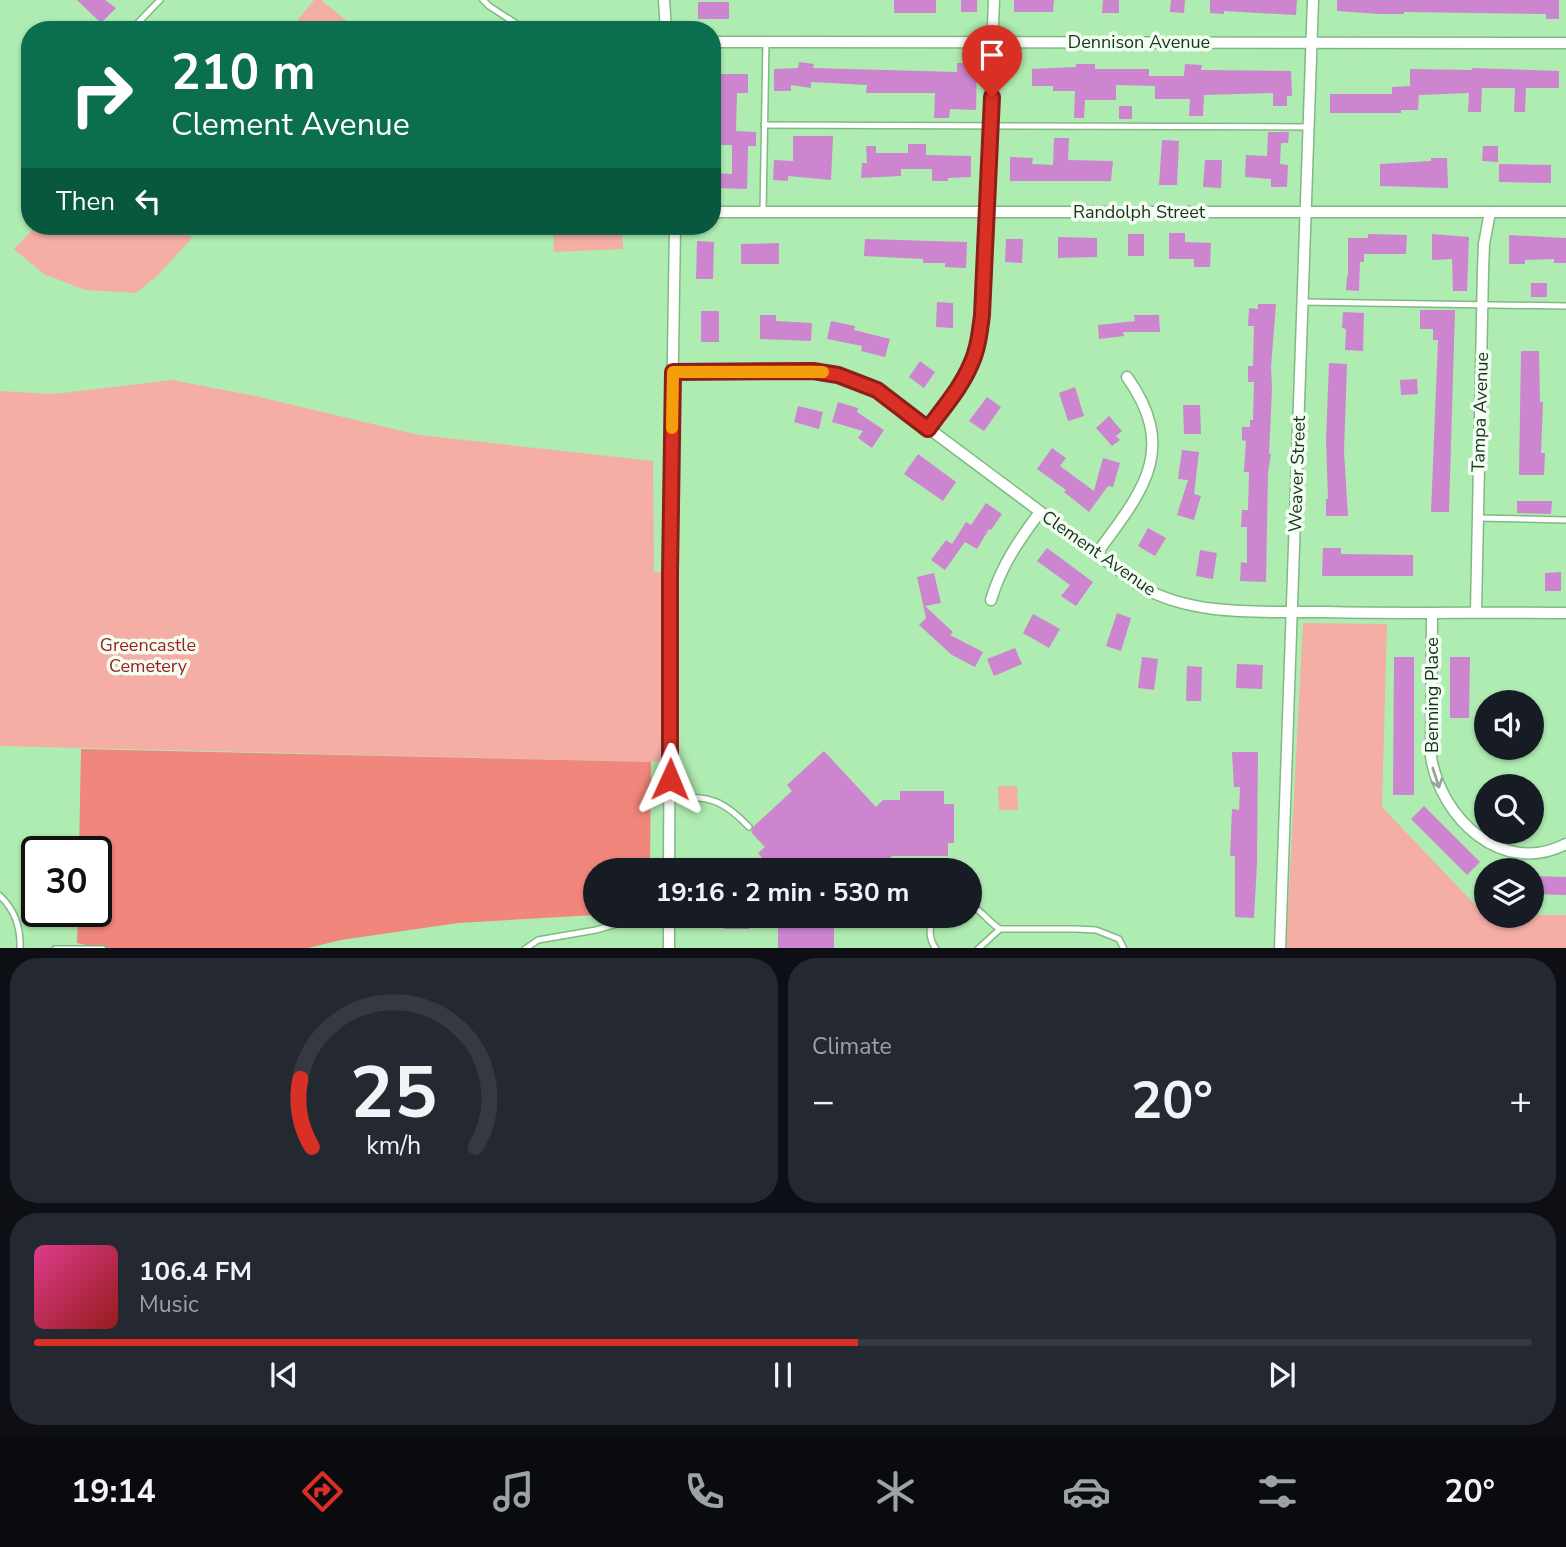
<!DOCTYPE html>
<html lang="en">
<head>
<meta charset="utf-8">
<style>
  :root { --surface:#171b24; --page:#242831; --text:#f1f3f6; --muted:#9ea1a6; --line:#363941; --accent:#d93025 }
  body { margin:0; font-family:"Nunito Sans",sans-serif; background:var(--page); color:var(--text); height:100vh; display:flex; flex-direction:column; font-size:26px; white-space:nowrap }
  * { box-sizing:border-box; margin:0 }
  p { font-size:23px; color:var(--muted) }
  .icon { flex:none; width:38px; height:38px; fill:none; stroke:currentColor; stroke-width:2; stroke-linecap:round; stroke-linejoin:round }
  .map { position:relative; height:948px; overflow:hidden }
  .panel { display:flex; flex-direction:column; gap:10px; padding:10px; background:#0d0f14; flex:1 }
  .panel>* { flex:none }
  .hud { position:absolute; left:21px; top:21px; width:700px; height:214px; border-radius:28px; box-shadow:0 2px 5px #0004; background:#0b6e4f; color:#fff; overflow:hidden }
  .fabs { position:absolute; left:1474px; top:690px; display:grid; gap:14px }
  .fabs a { display:grid; place-items:center; width:70px; height:70px; border-radius:50%; background:var(--surface); box-shadow:0 2px 5px #0004; font-size:35px }
  .speed { position:absolute; left:21px; top:836px; display:flex; gap:14px; font-size:35px; font-weight:700; text-align:center }
  .speed>* { display:grid; place-content:center; width:91px; height:91px; border-radius:50%; background:var(--surface); box-shadow:0 2px 5px #0004; line-height:1 }
  .speed .limit { border:4px solid #111; border-radius:10px; background:#fff; color:#111 }
  .pin { position:absolute; display:grid; place-items:center; width:60px; height:60px; color:#fff; margin:-72px -30px; border-radius:50% 50% 50% 0; rotate:-45deg; box-shadow:0 0 7px #0007 }
  .pin .icon { rotate:45deg }
  .me { position:absolute; width:77px; margin:-38px; rotate:1deg; stroke-linejoin:round; filter:drop-shadow(0 0 5px #0008) }
  .turn { display:flex; align-items:center; gap:24px; height:147px; padding:0 35px; font-size:32px }
  .turn .icon { width:91px; height:91px; stroke-width:2.5 }
  .turn b { display:block; font-size:49px; line-height:60px }
  .then { display:flex; align-items:center; height:66px; padding:0 35px; background:#0003; gap:14px; font-size:26px }
  .big { font-size:52px; font-weight:700; line-height:1.1 }
  .panel .widget { flex:1; display:flex; flex-direction:column; justify-content:center; gap:10px; min-width:0; padding:0 24px; border-radius:28px; background:var(--page) }
  .panel .dial { align-items:center; gap:0 }
  .dial svg { height:182px; overflow:visible; fill:none; stroke:var(--line); stroke-width:7; stroke-linecap:round; text-anchor:middle }
  .dial text { fill:var(--text); stroke:none }
  .song { display:flex; align-items:center; gap:21px }
  .cover { width:84px; height:84px; border-radius:10px; background:linear-gradient(135deg,hsl(330 70% 55%),hsl(0 70% 35%)) }
  .played { height:7px; border-radius:4px; background:linear-gradient(90deg,var(--accent) 55%,var(--line) 55%) }
  .keys { display:flex; justify-content:space-around; direction:ltr }
  .heat { display:flex; justify-content:space-between; align-items:center; font-size:38px; direction:ltr }
  .panel .tiles { flex:1; display:grid; gap:10px; grid-template-columns:1fr 1fr }
  .widget:last-child { grid-column:span 2 }
  .trip { position:absolute; left:583px; top:858px; width:399px; height:70px; border-radius:35px; background:var(--surface); box-shadow:0 2px 5px #0004; font-weight:700; line-height:70px; text-align:center }
  .dock { display:flex; height:112px; justify-content:space-around; align-items:center; background:#090b0e; color:var(--muted) }
  .dock .icon { width:49px; height:49px }
  .dock .current { color:var(--accent) }
  .dock b { font-size:32px; color:var(--text) }
  .map>svg:first-child { display:block }
</style>
</head>
<body>
<div class="map">
<svg width="1566" height="949" viewBox="0 0 1566 949">
  <rect width="100%" height="100%" fill="#afecb1"/>
  <g fill="#f5aea6">
    <path d="M314 0H321L358 30H290Z"/>
    <path d="M36 226H180L192 238 158 275 136 293 85 290 44 274 14 249Z"/>
    <path d="M553 226H622L623 249 554 252Z"/>
    <path d="M172 380 255 396 419 435 653 461 654 572 670 573 671 761 651 762 0 746V391L54 394Z"/>
    <path d="M1303 623 1387 624 1382 807 1482 912 1486 913V915H1566V948H1286Z"/>
    <path d="M998 786H1017L1018 810H999Z"/>
  </g>
  <path fill="#f1867d" d="M81 749 651 762 650 870H595V915L458 923 341 940 308 948 103 949 77 943 78 912H96V852H79Z"/>
  <g fill="#cd85d0">
    <path d="M77 0H105L116 8 101 23Z"/>
    <rect x="894" y="0" width="42" height="13"/>
    <rect x="961" y="0" width="16" height="12"/>
    <path d="M1014 0H1054L1053 12H1014Z"/>
    <path d="M1103 0H1119V13H1102Z"/>
    <path d="M1171 0H1185L1184 13 1170 12Z"/>
    <path d="M1210 0H1297L1296 15 1224 11V14L1210 13Z"/>
    <path d="M1337 0H1559V19H1546V14L1404 12V14H1379L1337 11Z"/>
    <rect x="698" y="2" width="31" height="17"/>
    <path d="M799 62 814 64 813 68 957 72V63H977L976 110 950 109 949 118H934L935 93H866L867 85 811 82V88L791 85V91H774V69L798 68Z"/>
    <path d="M1076 64H1095V69H1149V76H1184L1185 64 1202 65 1201 70 1291 71 1292 96H1287V106H1273V93L1204 95 1203 116H1189L1190 99H1155V86L1116 85V100H1085L1084 118H1074L1075 91H1053V86H1032V69L1076 67Z"/>
    <path d="M1472 68 1559 71V88H1526L1525 112H1514L1515 88H1482L1481 112H1468L1469 93 1419 95 1418 110H1401V113H1330V94H1392V87L1410 86V69L1472 70Z"/>
    <path d="M712 74H748V93H737L736 131 756 132V146H748L747 189 712 188V173L732 174V145H712Z"/>
    <rect x="1119" y="106" width="13" height="13"/>
    <path d="M1268 132H1289L1288 143H1281L1280 164 1288 165 1287 187H1271V179L1245 177 1246 155 1267 156Z"/>
    <path d="M793 136H833L831 180 788 176V181L773 180 774 160 793 161Z"/>
    <path d="M1054 138H1069L1068 160 1113 161 1111 181H1010V157L1033 158 1032 164 1053 165Z"/>
    <path d="M1162 140 1179 141 1177 185H1159Z"/>
    <path d="M908 144H926V155L971 156V177L948 178V181H932V169H901V176L861 178 862 163H867L866 146H876V153H908Z"/>
    <path d="M1483 146H1498V162L1482 161Z"/>
    <path d="M1431 158H1447L1448 188 1380 186V164L1431 161Z"/>
    <path d="M1205 160H1222L1221 188 1203 187Z"/>
    <path d="M1499 164 1551 165V183L1499 182Z"/>
    <path d="M1169 233H1185V242L1211 243 1210 267H1194V259H1169Z"/>
    <rect x="1128" y="234" width="16" height="22"/>
    <path d="M1368 234 1407 235 1406 254H1364V262H1360L1359 291 1346 290 1347 276 1348 277V238H1368Z"/>
    <path d="M1432 234 1469 237 1467 291H1453L1452 259 1432 260Z"/>
    <path d="M1509 235 1566 238V263H1554V259L1525 260V264H1509Z"/>
    <path d="M1058 237 1097 238V257L1058 258Z"/>
    <path d="M865 239 967 242 966 268 945 267V263H923V259L864 256Z"/>
    <path d="M1006 239H1023L1022 263 1005 262Z"/>
    <path d="M697 241 714 242 713 279H696Z"/>
    <path d="M779 243V264H741V244Z"/>
    <rect x="1531" y="283" width="16" height="14"/>
    <path d="M937 302 953 303V328L936 327Z"/>
    <path d="M1258 304H1276L1271 367 1272 390 1269 454H1271L1268 473 1266 582 1240 581 1241 562 1247 563V527H1241L1242 510H1248L1249 472H1244L1246 441 1242 440V427H1250V420H1253L1254 382H1248V366H1253L1254 326H1248L1249 308 1258 309Z"/>
    <path d="M1420 310H1455L1449 512H1431L1438 340H1433V329H1420Z"/>
    <rect x="701" y="311" width="18" height="31"/>
    <path d="M1343 312 1364 313 1363 351 1345 350 1346 329 1342 328Z"/>
    <path d="M760 315H776V321L812 323 811 341 760 339Z"/>
    <path d="M1134 315H1159L1160 332H1123L1124 336 1099 339 1098 325 1135 321Z"/>
    <path d="M831 321 855 326 854 330 890 339 885 357 861 351 862 346 827 339Z"/>
    <path d="M1521 351H1539L1540 402H1543L1541 453H1545L1544 475H1519Z"/>
    <path d="M920 361 935 372 924 388 909 377Z"/>
    <path d="M1329 363 1347 364 1344 451 1348 516H1326V499H1328L1326 440Z"/>
    <path d="M1417 379 1418 394 1401 395 1400 380Z"/>
    <path d="M1075 387 1084 416 1068 421 1059 393Z"/>
    <path d="M987 397 1001 407 984 431 969 421Z"/>
    <path d="M838 402 858 408 857 412 884 430 872 448 858 438 863 431 832 422Z"/>
    <path d="M1183 405H1200L1201 434H1184Z"/>
    <path d="M798 406 823 412 819 429 794 422Z"/>
    <path d="M1109 416 1122 431 1116 436 1120 440 1112 446 1096 428Z"/>
    <path d="M1052 448 1066 458 1060 466 1094 491 1103 458 1120 463 1113 487 1108 486 1089 512 1064 492 1066 490 1037 469Z"/>
    <path d="M1182 450 1199 452 1194 494 1201 496 1194 520 1177 515 1188 480 1178 479Z"/>
    <path d="M918 454 956 482 943 501 904 474Z"/>
    <path d="M1517 501H1552L1551 514 1517 513Z"/>
    <path d="M986 503 1002 514 991 530 989 529 977 549 965 542 945 570 931 560 946 540 952 544 966 522 971 525Z"/>
    <path d="M1148 528 1166 538 1155 556 1138 546Z"/>
    <path d="M1047 548 1093 582 1076 606 1061 596 1070 585 1037 561Z"/>
    <path d="M1323 548H1341V554L1413 555V576H1322Z"/>
    <path d="M1200 550 1217 553 1213 579 1196 576Z"/>
    <path d="M1561 572V591H1545V573Z"/>
    <path d="M934 573 941 603 925 606 953 632 950 635 983 652 975 667 952 655 919 625 926 618 917 577Z"/>
    <path d="M1117 613 1131 618 1121 651 1106 646Z"/>
    <path d="M1033 614 1060 629 1049 648 1023 633Z"/>
    <path d="M1015 648 1022 664 994 676 987 659Z"/>
    <path d="M1142 657 1158 659 1154 690 1138 688Z"/>
    <path d="M1394 657H1414V795H1393Z"/>
    <path d="M1450 657H1470L1469 718H1450Z"/>
    <path d="M1237 664 1263 665 1262 689 1236 688Z"/>
    <path d="M1187 666 1202 667 1201 701H1186Z"/>
    <path d="M824 751 876 807 883 800H900V791H944V804H954V843H948V856H892L877 870H773L758 853 765 847 751 832 754 826 792 791 787 785Z"/>
    <path d="M1232 752H1258L1257 863 1254 918 1235 917V856H1230L1232 809 1239 810 1240 787H1234Z"/>
    <path d="M1424 806 1480 862 1467 875 1411 819Z"/>
    <path d="M1531 876 1566 877V895L1531 894Z"/>
    <rect x="724" y="915" width="25" height="14"/>
    <rect x="778" y="915" width="56" height="34"/>
  </g>
  <g fill="none" stroke-linecap="round" stroke-linejoin="round">
    <defs>
      <g id="service">
        <path d="M483 0 489 6 526 30"/>
        <path d="M131 30 160 0"/>
        <path d="M764 125 1310 127"/>
        <path d="M763 211 766 42"/>
        <path d="M1303 302 1566 306"/>
        <path d="M1478 518 1566 520"/>
        <path d="M670 796C710 798 720 797 749 827"/>
        <path d="M0 896C15 910 21 928 20 949"/>
        <path d="M970 905C982 910 988 922 1000 929H1076L1096 930 1119 939 1124 949"/>
        <path d="M935 915C929 926 928 938 936 949"/>
        <path d="M55 949H103"/>
        <path d="M525 949 538 940 596 930 648 915"/>
        <path d="M978 949 1000 929"/>
      </g>
      <g id="minor">
        <path d="M664 0 666 30"/>
        <path d="M712 42 1566 43"/>
        <path d="M712 212H1566"/>
        <path d="M673 372H826L850 378 877 390 1140 586C1195 618 1265 611 1327 612 1407 614 1486 612 1566 613"/>
        <path d="M928 429C943 408 961 388 971 364 978 349 979 331 982 315L994 0"/>
        <path d="M1097 553C1142 492 1179 450 1127 377"/>
        <path d="M991 600C1001 566 1019 540 1040 512"/>
        <path d="M1476 612 1483 270 1484 244 1490 212"/>
        <path d="M1432 613 1431 757C1441 818 1502 877 1566 844"/>
        <path d="M669 870 671 484 675 226"/>
        <path d="M669 949V915"/>
        <path d="M1280 949 1313 0"/>
      </g>
    </defs>
    <use href="#service" stroke="#80ba82" stroke-width="8"/>
    <use href="#minor" stroke="#80ba82" stroke-width="13"/>
    <use href="#service" stroke="#fff" stroke-width="5"/>
    <use href="#minor" stroke="#fff" stroke-width="10"/>
  </g>
  <defs><path id="oneway-shaft" d="M-6 0H5M1.5-3L5.5 0L1.5 3" fill="none" stroke-width="1.6" stroke-linecap="round" stroke-linejoin="round" transform="scale(1.75)"/></defs>
  <use stroke="#98a399" href="#oneway-shaft" transform="translate(1436 778) rotate(72)"/>
  <g fill="none" stroke-linecap="round" stroke-linejoin="round">
    <defs>
      <path id="route" d="M670 779V573L673 372 813 371 838 375 877 390 928 429C943 408 961 388 971 364 978 349 980 331 982 315L992 97"/>
    </defs>
    <use href="#route" stroke="#8d1f18" stroke-width="18"/>
    <use href="#route" stroke="#d93025" stroke-width="12"/>
    <path stroke="#f59e0b" stroke-width="12" d="M672 428 673 372H823"/>
  </g>
  <g text-anchor="middle" dominant-baseline="central" stroke-width="7" stroke-linejoin="round" paint-order="stroke">
    <g font-size="18" fill="#1a321c" stroke="#f2fef2">
      <text x="1139" y="42">Dennison Avenue</text>
      <text x="1139" y="212">Randolph Street</text>
      <text transform="translate(1480 412) rotate(-88)">Tampa Avenue</text>
      <text transform="translate(1297 474) rotate(-88)">Weaver Street</text>
      <text transform="translate(1099 553) rotate(35)">Clement Avenue</text>
      <text transform="translate(1432 695) rotate(-90)">Benning Place</text>
    </g>
    <g font-size="18" fill="#9e2023" stroke="#f2fef2">
      <text x="148" y="645">Greencastle<tspan x="148" dy="21">Cemetery</tspan></text>
    </g>
  </g>
</svg>
<div class="fabs">
<a><svg class="icon" aria-label="sound" viewBox="0 0 24 24"><path d="M4 9h4l5-4v14l-5-4H4zM17 9q2 3 0 6"/></svg></a>
<a><svg class="icon" aria-label="search" viewBox="0 0 24 24"><circle cx="10" cy="10" r="6"/><path d="M15 15l6 6"/></svg></a>
<a><svg class="icon" aria-label="layers" viewBox="0 0 24 24"><path d="M12 4l9 5-9 5-9-5zM3 14l9 5 9-5"/></svg></a>
</div>
<div class="speed"><div class="limit">30</div></div>
<div class="pin" style="left:992px;top:97px;background:#d93025"><svg class="icon" aria-label="arrive" viewBox="0 0 24 24"><path d="M6 21V4h12l-3 4 3 4H6"/></svg></div>
<svg class="me" style="left:670px;top:779px" viewBox="-20 -20 40 40"><path d="M0-17L14 15 0 8-14 15z" fill="#d93025" stroke="#fff" stroke-width="4"/></svg>
<div class="trip">19:16 · 2 min · 530 m</div>
<div class="hud">
<div class="turn"><svg class="icon" aria-label="right" viewBox="0 0 24 24"><path d="M7 20v-9h11M14 6l5 5-5 5"/></svg><div><b>210 m</b>Clement Avenue</div></div>
<div class="then">Then<svg class="icon" aria-label="left" viewBox="0 0 24 24"><path d="M17 20v-9H6M10 6l-5 5 5 5"/></svg></div>
</div>
</div>
<section class="panel">
<div class="tiles">
<div class="widget dial"><svg viewBox="0 0 100 80">
<path d="M14 69A42 42 0 1 1 86 69"/>
<path d="M14 69A42 42 0 0 1 9 39" stroke="#d93025"/>
<text x="50" y="56" font-size="32" font-weight="700">25</text>
<text x="50" y="72" font-size="11">km/h</text>
</svg></div>
<div class="widget"><p>Climate</p>
<div class="heat"><a>−</a><b class="big">20°</b><a>+</a></div>
</div>
<div class="widget">
<div class="song"><i class="cover"></i><div><b>106.4 FM</b><p>Music</p></div></div>
<div class="played"></div>
<div class="keys"><svg class="icon" aria-label="previous" viewBox="0 0 24 24"><path d="M18 5L8 12l10 7zM5 5v14"/></svg><svg class="icon" aria-label="pause" viewBox="0 0 24 24"><path d="M8 5v14M16 5v14"/></svg><svg class="icon" aria-label="next" viewBox="0 0 24 24"><path d="M6 5l10 7-10 7zM19 5v14"/></svg></div>
</div>
</div>
</section>
<nav class="dock">
<b>19:14</b>
<svg class="icon current" aria-label="directions" viewBox="0 0 24 24"><path d="M12 3l9 9-9 9-9-9zM9 14v-3h6M13 9l2 2-2 2"/></svg>
<svg class="icon" aria-label="music" viewBox="0 0 24 24"><path d="M9 18V5l10-2v13"/><circle cx="6" cy="18" r="3"/><circle cx="16" cy="16" r="3"/></svg>
<svg class="icon" aria-label="phone" viewBox="0 0 24 24"><path d="M5 4h4l2 5-3 2q2 4 5 5l2-3 5 2v4C11 20 4 13 5 4z"/></svg>
<svg class="icon" aria-label="climate" viewBox="0 0 24 24"><path d="M12 3v18M4 7l16 10M4 17L20 7"/></svg>
<svg class="icon" aria-label="car" viewBox="0 0 24 24"><path d="M5 17H2v-5l4-1 3-4h7l3 4 3 1v5h-3M9 17h6M6 11h13"/><circle cx="7" cy="17" r="2"/><circle cx="17" cy="17" r="2"/></svg>
<svg class="icon" aria-label="filters" viewBox="0 0 24 24"><path d="M4 7h16M4 17h16"/><circle cx="9" cy="7" r="2"/><circle cx="15" cy="17" r="2"/></svg>
<b>20°</b>
</nav>
</body>
</html>
